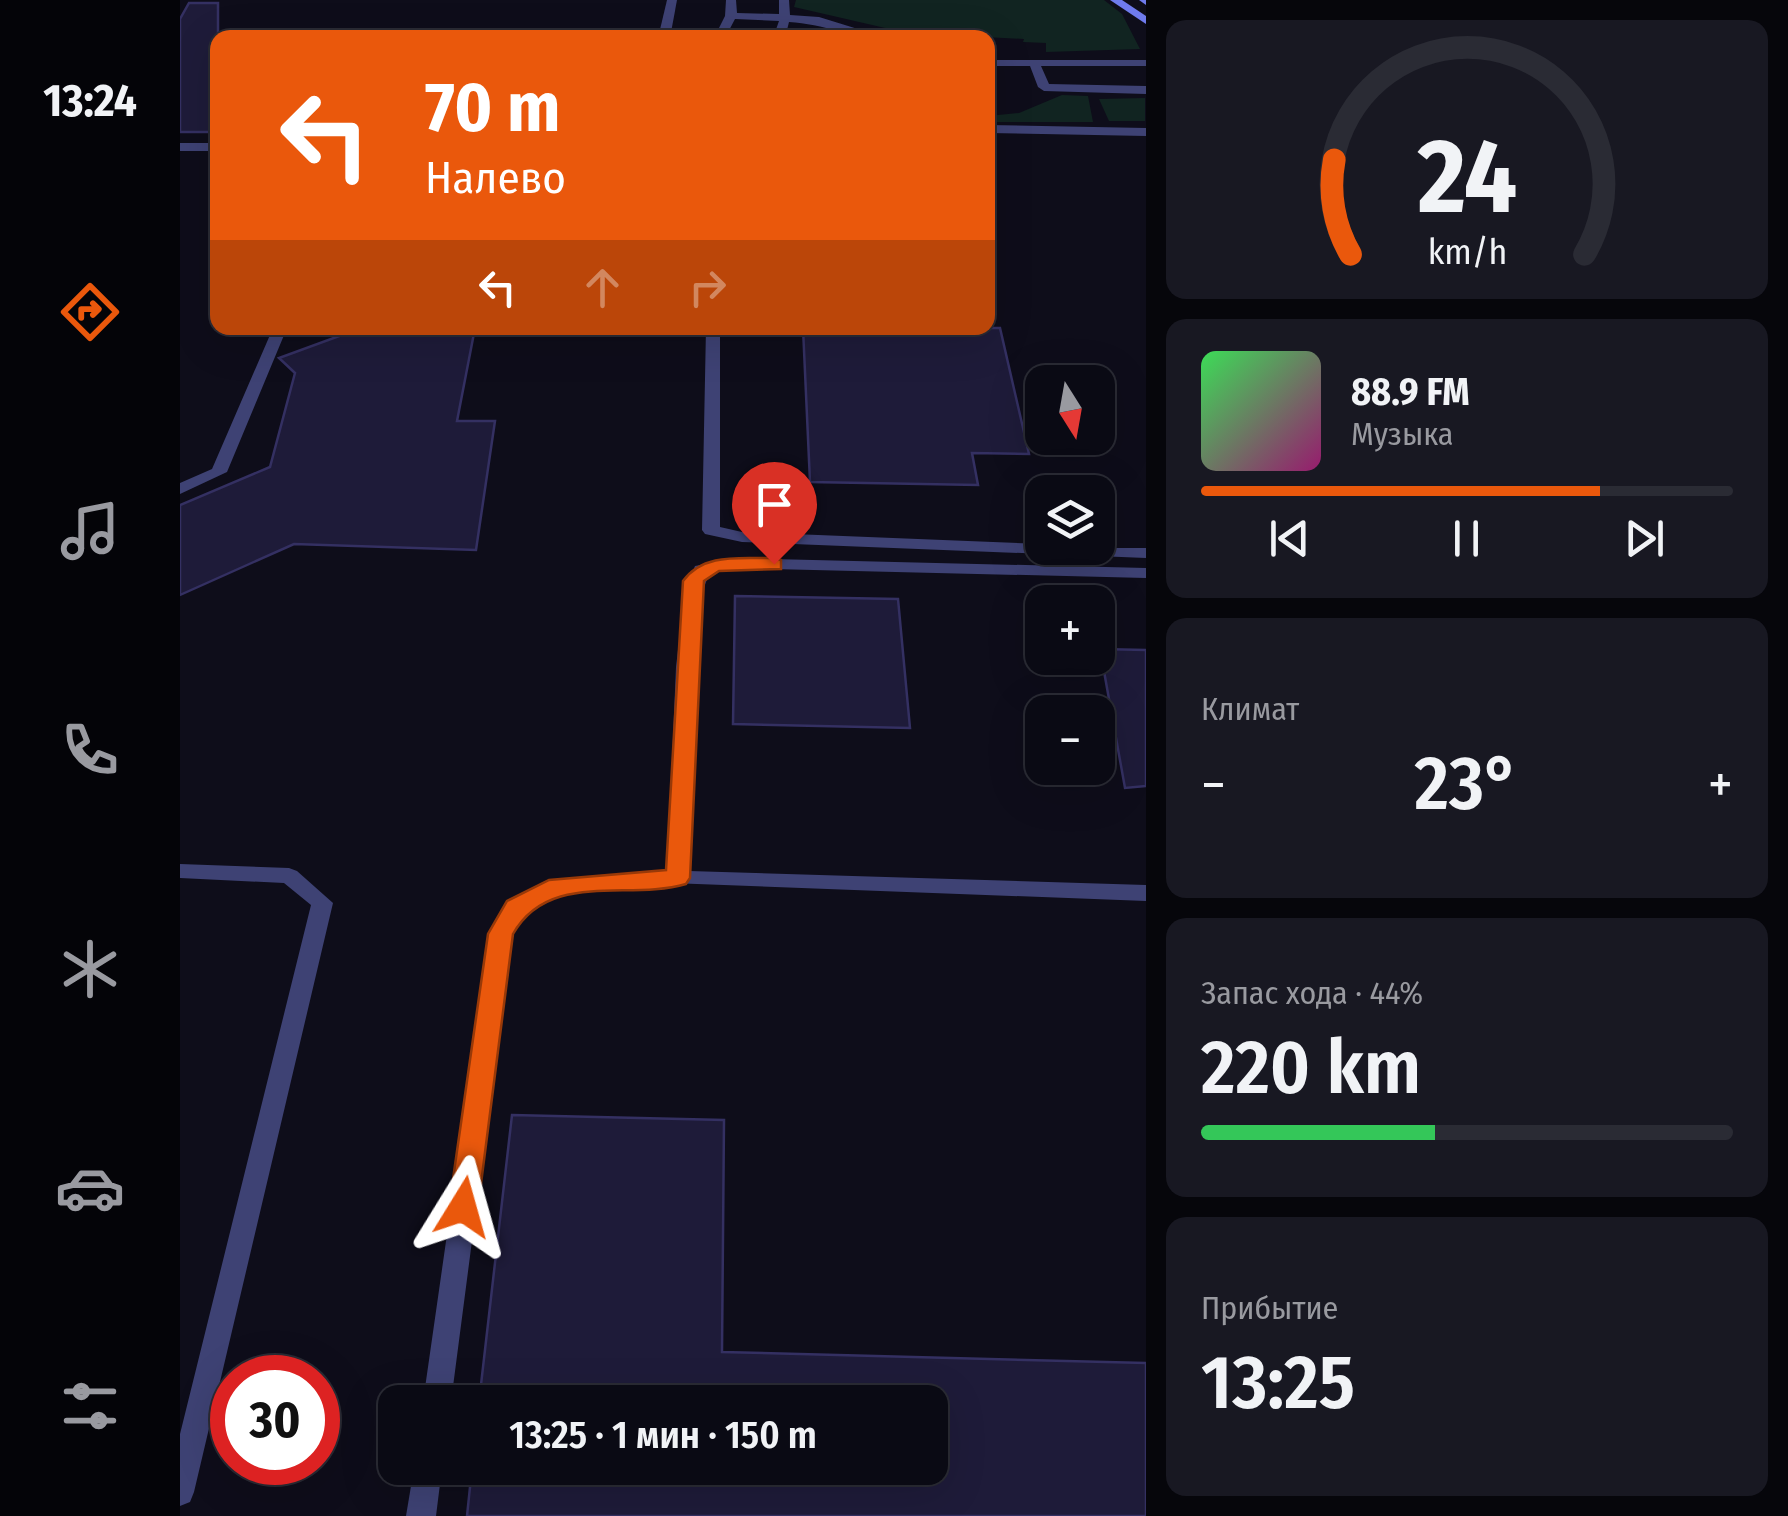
<!DOCTYPE html>
<html lang="ru">
<head>
<meta charset="utf-8">
<style>
  :root { --surface:#0a0a14; --page:#181822; --text:#f1f3f6; --muted:#999aa0; --line:#2a2b34; --accent:#ea580c }
  body { margin:0; font-family:"Fira Sans Condensed",sans-serif; background:var(--page); color:var(--text); height:100vh; display:flex; flex-direction:column; font-size:38px; white-space:nowrap }
  * { box-sizing:border-box; margin:0 }
  p { font-size:32px; color:var(--muted) }
  .icon { flex:none; width:55px; height:55px; fill:none; stroke:currentColor; stroke-width:2; stroke-linecap:round; stroke-linejoin:round }
  .map { position:relative; flex:1; overflow:hidden }
  .details { display:flex; flex-direction:column; gap:20px; padding:20px; background:#06060b; width:642px }
  .details>* { flex:none }
  .banner { position:absolute; left:30px; top:30px; width:785px; height:305px; border-radius:20px; box-shadow:0 10px 40px #0002,0 0 0 2px var(--line); background:#ea580c; color:#fff; overflow:hidden }
  .needle { width:65px; rotate:169deg }
  .tools { position:absolute; left:845px; top:365px; display:grid; gap:20px }
  .tools a { display:grid; place-items:center; width:90px; height:90px; border-radius:20px; background:var(--surface); box-shadow:0 10px 40px #0002,0 0 0 2px var(--line); font-size:50px }
  .speed { position:absolute; left:30px; top:1355px; display:flex; gap:20px; font-size:50px; font-weight:700; text-align:center }
  .speed>* { display:grid; place-content:center; width:130px; height:130px; border-radius:50%; background:var(--surface); box-shadow:0 10px 40px #0002,0 0 0 2px var(--line); line-height:1 }
  .speed .limit { border:15px solid #d22; background:#fff; color:#111 }
  .pin { position:absolute; display:grid; place-items:center; width:85px; height:85px; color:#fff; margin:-102px -42px; border-radius:50% 50% 50% 0; rotate:-45deg; box-shadow:0 0 10px #0007 }
  .pin .icon { rotate:45deg }
  .me { position:absolute; width:110px; margin:-55px; rotate:8deg; stroke-linejoin:round; filter:drop-shadow(0 0 8px #0008) }
  .turn { display:flex; align-items:center; gap:35px; height:210px; padding:0 50px; font-size:45px }
  .turn .icon { width:130px; height:130px; stroke-width:2.5 }
  .turn b { display:block; font-size:70px; line-height:85px }
  .lanes { display:flex; align-items:center; height:95px; padding:0 50px; background:#0003; justify-content:center; gap:50px; direction:ltr }
  .lanes .off { opacity:.35 }
  .big { font-size:75px; font-weight:600; line-height:1.1 }
  .details .card { flex:1; display:flex; flex-direction:column; justify-content:center; gap:15px; min-width:0; padding:0 35px; border-radius:20px; background:var(--page) }
  .details .dial { align-items:center; gap:0 }
  .dial svg { height:260px; overflow:visible; fill:none; stroke:var(--line); stroke-width:7; stroke-linecap:round; text-anchor:middle }
  .dial text { fill:var(--text); stroke:none }
  .song { display:flex; align-items:center; gap:30px }
  .cover { width:120px; height:120px; border-radius:15px; background:linear-gradient(135deg,hsl(130 70% 55%),hsl(320 70% 35%)) }
  .played { height:10px; border-radius:5px; background:linear-gradient(90deg,var(--accent) 75%,var(--line) 75%) }
  .keys { display:flex; justify-content:space-around; direction:ltr }
  .heat { display:flex; justify-content:space-between; align-items:center; font-size:55px; direction:ltr }
  .charge { height:15px; border-radius:8px; background:linear-gradient(90deg,#34c759 44%,var(--line) 0) }
  .trip { position:absolute; left:198px; top:1385px; width:570px; height:100px; border-radius:20px; background:var(--surface); box-shadow:0 10px 40px #0002,0 0 0 2px var(--line); font-weight:600; line-height:100px; text-align:center }
  main { display:flex; flex:1; min-height:0 }
  .tab-bar { display:flex; flex-direction:column; width:180px; justify-content:space-around; align-items:center; background:#040408; color:var(--muted) }
  .tab-bar .icon { width:70px; height:70px }
  .tab-bar .on { color:var(--accent) }
  .tab-bar b { font-size:45px; color:var(--text) }
  .map>svg:first-child { display:block }
</style>
</head>
<body>
<main>
<nav class="tab-bar">
<b>13:24</b>
<svg class="icon on" aria-label="directions" viewBox="0 0 24 24"><path d="M12 3l9 9-9 9-9-9zM9 14v-3h6M13 9l2 2-2 2"/></svg>
<svg class="icon" aria-label="music" viewBox="0 0 24 24"><path d="M9 18V5l10-2v13"/><circle cx="6" cy="18" r="3"/><circle cx="16" cy="16" r="3"/></svg>
<svg class="icon" aria-label="phone" viewBox="0 0 24 24"><path d="M5 4h4l2 5-3 2q2 4 5 5l2-3 5 2v4C11 20 4 13 5 4z"/></svg>
<svg class="icon" aria-label="climate" viewBox="0 0 24 24"><path d="M12 3v18M4 7l16 10M4 17L20 7"/></svg>
<svg class="icon" aria-label="car" viewBox="0 0 24 24"><path d="M5 17H2v-5l4-1 3-4h7l3 4 3 1v5h-3M9 17h6M6 11h13"/><circle cx="7" cy="17" r="2"/><circle cx="17" cy="17" r="2"/></svg>
<svg class="icon" aria-label="filters" viewBox="0 0 24 24"><path d="M4 7h16M4 17h16"/><circle cx="9" cy="7" r="2"/><circle cx="15" cy="17" r="2"/></svg>
</nav>
<div class="map">
<svg width="966" height="1516" viewBox="0 0 966 1516">
  <rect width="100%" height="100%" fill="#0e0d1a"/>
  <g fill="#112421">
    <path d="M616 0H924L942 14 960 49 866 52V43L843 42 844 39 727 33 614 7Z"/>
    <path d="M882 95 908 96 913 122H808V116L839 113Z"/>
    <path d="M965 98V121H929L919 99Z"/>
  </g>
  <g fill="#1e1b39" stroke="#343062" stroke-width="2.5">
    <path d="M9 3H38V132H0V19Z"/>
    <path d="M181 328H295L277 421H315L296 550 114 544 0 595V505L90 467 115 373 99 358Z"/>
    <path d="M623 328H820L849 454 792 453 798 485 630 482Z"/>
    <path d="M555 596 718 599 730 728 553 724Z"/>
    <path d="M920 649 966 650V786L945 788Z"/>
    <path d="M332 1115 544 1120 542 1352 966 1363V1516H287L292 1468H750V1402H299Z"/>
  </g>
  <g fill="none" stroke-linecap="round" stroke-linejoin="round">
    <g fill="#3e4274" fill-rule="evenodd">
      <path d="M487 0H497L490 38H478Z"/>
      <path d="M546 0H556L557 13 599 14V0H609L610 15 639 17 707 38C674 38 643 24 609 22L605 38H593L599 21 555 19 545 38H534L545 16Z"/>
      <path d="M808 60H966V66H861L869 84 966 86V94L864 91 858 87 850 66H808Z"/>
      <path d="M808 125 966 128V136L808 133Z"/>
      <rect x="0" y="143" width="38" height="8"/>
      <path d="M93 328H107L47 472 0 494V483L32 469Z"/>
      <path d="M526 328H540V527L562 532 862 544V548H966V558L562 542 525 534 522 530Z"/>
      <path d="M556 558 966 568V578L556 568 529 574 523 590 514 667 509 871 966 885V901L490 883 487 878 496 667 505 590 515 566Z"/>
      <path d="M0 864 109 868 117 871 153 903 14 1492 10 1502 0 1506V1434L131 905 104 883 0 878Z"/>
    </g>
    <g fill="#3e4274" fill-rule="evenodd">
      <path d="M498 870 506 873 509 878 506 883 381 893 344 912 332 934 271 1402H243L310 934 328 901 369 881Z"/>
      <path d="M234 1468H262L256 1516H226Z"/>
    </g>
    <g fill="#6f7bed" fill-rule="evenodd">
      <path d="M930 0H942L966 16V24Z"/>
      <path d="M959 0H966V5Z"/>
    </g>
  </g>
  <path fill="#ea580c" stroke="#983908" stroke-width="2.5" d="M594 558 601 560V569L539 571 524 581 510 878 506 884C448 901 369 870 333 934L298 1207 293 1216 283 1219 273 1216 269 1207 308 934 327 901 369 880 486 870 503 581C524 552 561 559 594 558Z"/>
</svg>
<div class="tools">
<a><svg class="needle" viewBox="-14 -14 28 28"><path d="M0-13l5 13h-10z" fill="#e53935"/><path d="M0 13l5-13h-10z" fill="#999aa0"/></svg></a>
<a><svg class="icon" aria-label="layers" viewBox="0 0 24 24"><path d="M12 4l9 5-9 5-9-5zM3 14l9 5 9-5"/></svg></a>
<a>+</a>
<a>−</a>
</div>
<div class="speed"><div class="limit">30</div></div>
<div class="pin" style="left:594px;top:564px;background:#d93025"><svg class="icon" aria-label="arrive" viewBox="0 0 24 24"><path d="M6 21V4h12l-3 4 3 4H6"/></svg></div>
<svg class="me" style="left:283px;top:1207px" viewBox="-20 -20 40 40"><path d="M0-17L14 15 0 8-14 15z" fill="#ea580c" stroke="#fff" stroke-width="4"/></svg>
<div class="trip">13:25 · 1 мин · 150 m</div>
<div class="banner">
<div class="turn"><svg class="icon" aria-label="left" viewBox="0 0 24 24"><path d="M17 20v-9H6M10 6l-5 5 5 5"/></svg><div><b>70 m</b>Налево</div></div>
<div class="lanes"><svg class="icon" aria-label="left" viewBox="0 0 24 24"><path d="M17 20v-9H6M10 6l-5 5 5 5"/></svg><svg class="icon off" aria-label="ahead" viewBox="0 0 24 24"><path d="M12 20V5M6 11l6-6 6 6"/></svg><svg class="icon off" aria-label="right" viewBox="0 0 24 24"><path d="M7 20v-9h11M14 6l5 5-5 5"/></svg></div>
</div>
</div>
<section class="details">
<div class="card dial"><svg viewBox="0 0 100 80">
<path d="M14 69A42 42 0 1 1 86 69"/>
<path d="M14 69A42 42 0 0 1 9 40" stroke="#ea580c"/>
<text x="50" y="56" font-size="32" font-weight="700">24</text>
<text x="50" y="72" font-size="11">km/h</text>
</svg></div>
<div class="card">
<div class="song"><i class="cover"></i><div><b>88.9 FM</b><p>Музыка</p></div></div>
<div class="played"></div>
<div class="keys"><svg class="icon" aria-label="previous" viewBox="0 0 24 24"><path d="M18 5L8 12l10 7zM5 5v14"/></svg><svg class="icon" aria-label="pause" viewBox="0 0 24 24"><path d="M8 5v14M16 5v14"/></svg><svg class="icon" aria-label="next" viewBox="0 0 24 24"><path d="M6 5l10 7-10 7zM19 5v14"/></svg></div>
</div>
<div class="card"><p>Климат</p>
<div class="heat"><a>−</a><b class="big">23°</b><a>+</a></div>
</div>
<div class="card"><p>Запас хода · 44%</p><b class="big">220 km</b><div class="charge"></div></div>
<div class="card"><p>Прибытие</p><b class="big">13:25</b></div>
</section>
</main>
</body>
</html>
